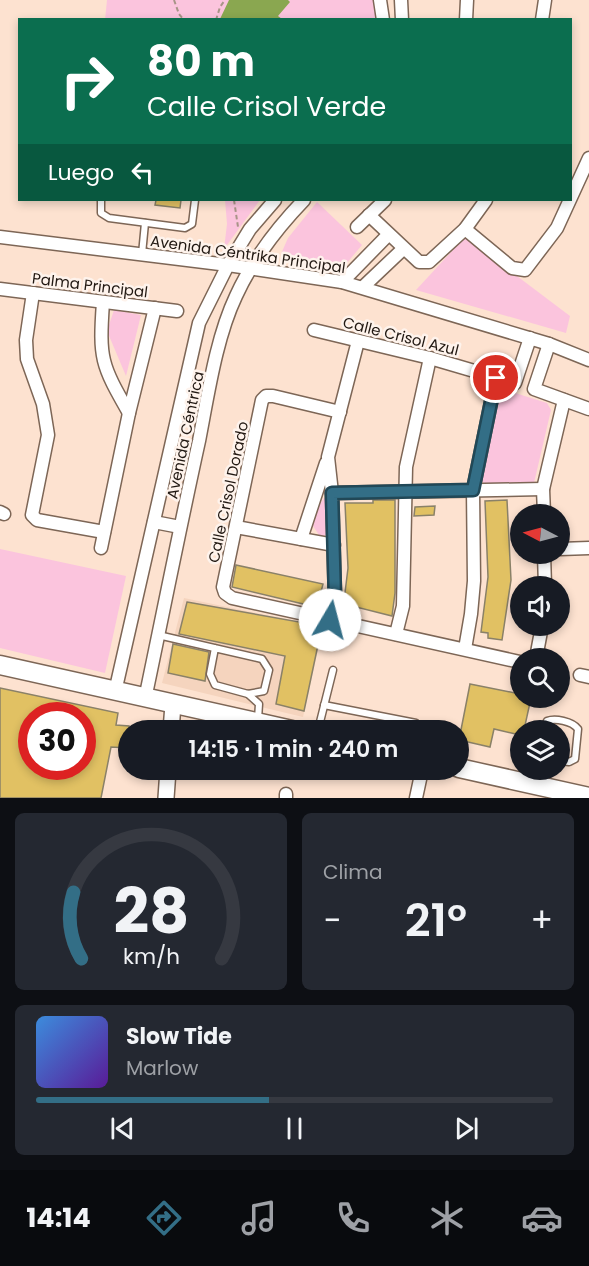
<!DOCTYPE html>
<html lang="es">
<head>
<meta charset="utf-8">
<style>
  :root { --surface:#171b24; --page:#242831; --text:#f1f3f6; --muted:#9ea1a6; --line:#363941; --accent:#336e86 }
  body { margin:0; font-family:Poppins,sans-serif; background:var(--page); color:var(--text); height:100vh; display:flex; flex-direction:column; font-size:22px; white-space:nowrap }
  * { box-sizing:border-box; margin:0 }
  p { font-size:20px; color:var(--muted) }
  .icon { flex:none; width:33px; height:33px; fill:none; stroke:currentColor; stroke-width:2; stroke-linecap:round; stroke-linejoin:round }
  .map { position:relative; height:798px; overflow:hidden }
  .panel { display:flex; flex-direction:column; gap:15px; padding:15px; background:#0d0f14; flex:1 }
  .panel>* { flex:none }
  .hud { position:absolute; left:18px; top:18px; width:554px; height:183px; border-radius:0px; box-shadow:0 3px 9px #0003; background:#0b6e4f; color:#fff; overflow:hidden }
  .needle { width:39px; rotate:276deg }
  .buttons { position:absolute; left:510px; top:504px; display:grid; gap:12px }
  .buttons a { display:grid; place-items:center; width:60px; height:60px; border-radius:50%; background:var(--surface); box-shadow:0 3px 9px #0003; font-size:30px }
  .speed { position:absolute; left:18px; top:702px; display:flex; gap:12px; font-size:30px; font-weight:700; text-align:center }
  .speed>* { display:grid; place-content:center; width:78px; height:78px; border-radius:50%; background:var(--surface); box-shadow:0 3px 9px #0003; line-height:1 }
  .speed .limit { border:9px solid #d22; background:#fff; color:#111 }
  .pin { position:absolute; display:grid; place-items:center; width:51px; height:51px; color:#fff; margin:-26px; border:3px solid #fff; border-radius:50%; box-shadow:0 2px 6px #0007 }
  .me { position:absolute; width:66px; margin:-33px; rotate:8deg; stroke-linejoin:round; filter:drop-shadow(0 0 4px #0008) }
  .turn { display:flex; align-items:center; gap:21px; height:126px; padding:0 30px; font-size:27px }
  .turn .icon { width:78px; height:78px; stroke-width:2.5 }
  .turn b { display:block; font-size:42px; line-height:51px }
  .then { display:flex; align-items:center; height:57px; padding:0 30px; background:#0003; gap:12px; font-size:22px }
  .big { font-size:45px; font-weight:600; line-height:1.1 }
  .panel .card { flex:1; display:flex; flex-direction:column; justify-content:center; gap:9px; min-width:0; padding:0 21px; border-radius:9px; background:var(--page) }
  .panel .dial { align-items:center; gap:0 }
  .dial svg { height:156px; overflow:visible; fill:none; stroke:var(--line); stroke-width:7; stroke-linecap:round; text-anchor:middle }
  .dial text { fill:var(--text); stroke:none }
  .song { display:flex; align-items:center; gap:18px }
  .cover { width:72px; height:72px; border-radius:9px; background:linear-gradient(135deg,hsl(210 70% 55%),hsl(270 70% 35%)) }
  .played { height:6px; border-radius:3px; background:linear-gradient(90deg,var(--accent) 45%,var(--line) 45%) }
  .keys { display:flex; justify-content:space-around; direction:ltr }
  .heat { display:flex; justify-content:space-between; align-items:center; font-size:33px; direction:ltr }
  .panel .tiles { flex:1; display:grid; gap:15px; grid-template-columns:1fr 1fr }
  .card:last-child { grid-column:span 2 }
  .trip { position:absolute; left:118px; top:720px; width:351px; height:60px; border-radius:30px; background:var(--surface); box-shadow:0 3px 9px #0003; font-weight:600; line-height:60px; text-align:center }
  .tab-bar { display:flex; height:96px; justify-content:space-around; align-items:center; background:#090b0e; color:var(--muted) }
  .tab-bar .icon { width:42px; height:42px }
  .tab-bar .selected { color:var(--accent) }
  .tab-bar b { font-size:27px; color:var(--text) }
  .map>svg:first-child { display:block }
</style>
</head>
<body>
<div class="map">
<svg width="589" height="798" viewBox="0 0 589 798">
  <rect width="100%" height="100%" fill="#fde2d0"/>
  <path fill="#f5d4be" d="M184 598 323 627 303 717 162 683Z"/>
  <g fill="#fbc4dd">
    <path d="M107 0H376L380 20H105Z"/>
    <path d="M225 200H260L224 249 227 224Z"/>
    <path d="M317 202 362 245 341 270 281 254 288 238Z"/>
    <path d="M465 237 570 316 566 333 416 290Z"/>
    <path d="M114 310 141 315 126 376 107 331Z"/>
    <path d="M506 390 547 403 551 410 534 483 486 486 480 479 500 395Z"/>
    <path d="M324 498H327L329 532 324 536 319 535 313 526 318 507Z"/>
    <path d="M0 549 126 576 105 673 0 648Z"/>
  </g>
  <path fill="#8aa750" d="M229 0H288L290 2 278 16 282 19H220Z"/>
  <g fill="#e1c163" stroke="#8a8168" stroke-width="1.5" fill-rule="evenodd">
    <path d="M156 200H181L180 208 155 205Z"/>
    <path d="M373 500H395V593L392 616 352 606V603L344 601 348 568 345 503H373Z"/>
    <path d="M507 500 511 580 502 640 488 638V633L481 632 488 577 485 501Z"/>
    <path d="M435 506 434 515 414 516 415 507Z"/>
    <path d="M236 565 323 584 319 600 317 599 316 607 232 587Z"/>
    <path d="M187 602 322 626 304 711 276 704 285 656 179 634Z"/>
    <path d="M173 644 209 652 205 681 168 673Z"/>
    <path d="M470 684 520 694V698H531L524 730H520V735L494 729 490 747 459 740Z"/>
    <path d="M0 688 118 713 116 725 129 726V748L111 747 101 798H0ZM32 716H82V766H32Z"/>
  </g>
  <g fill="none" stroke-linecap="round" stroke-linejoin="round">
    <defs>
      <g id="service">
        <path d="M101 200V213L109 218 185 228 192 224 195 200"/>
        <path d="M142 254 145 223"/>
        <path d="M158 635 262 659 269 670 264 691 248 694 215 685 210 674 215 648"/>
        <path d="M248 694 259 704 258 719"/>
        <path d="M324 705 416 723"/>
        <path d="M318 730 333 670"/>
        <path d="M543 730 547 721C555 718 572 721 578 729L575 759 569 762 560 761"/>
        <path d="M529 783 532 770"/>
      </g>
      <g id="minor">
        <path d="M380 0 383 20"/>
        <path d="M401 0 402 20"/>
        <path d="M466 20 467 0"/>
        <path d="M542 20 545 0"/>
        <path d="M369 215 419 262H429L465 229 486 200"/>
        <path d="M357 227 385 200"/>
        <path d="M465 229 512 268 525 270 557 228 589 158"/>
        <path d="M0 237 228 265 342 282 549 344 589 360"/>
        <path d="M342 282 388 235"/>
        <path d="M363 287 403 249"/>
        <path d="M0 289 177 311"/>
        <path d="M33 293 26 340 27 359 43 404 48 435 32 515 37 520 104 532"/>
        <path d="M103 302C99 359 101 364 129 413"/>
        <path d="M314 330 430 358 515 383 530 338"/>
        <path d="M549 344 534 389 589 409"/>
        <path d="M340 412 273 396H266L262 400 223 587 225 593 232 598 520 662"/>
        <path d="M332 493 543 489"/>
        <path d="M0 512 4 514"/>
        <path d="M544 514 543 489 564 400"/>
        <path d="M154 522 180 527"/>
        <path d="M236 527 334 545"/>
        <path d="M301 539 326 463"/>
        <path d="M101 548 129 413 155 308"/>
        <path d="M560 549 589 548"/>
        <path d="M544 554 545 586"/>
        <path d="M330 619 335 598 332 493 328 457 358 341"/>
        <path d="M396 634 403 606 406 467 430 358"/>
        <path d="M465 649 471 614 474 581 473 490 496 378"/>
        <path d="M536 658 542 626"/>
        <path d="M580 675 589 677"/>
        <path d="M115 692 199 323 228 265 250 229 275 200"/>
        <path d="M145 699C163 613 180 527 199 441 208 395 216 338 236 296 252 261 277 228 304 200"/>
        <path d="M286 798V794"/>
        <path d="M416 798 422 770"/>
      </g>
      <g id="tertiary">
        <path d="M171 730 173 705"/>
        <path d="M166 798 168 770"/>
      </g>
      <g id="secondary">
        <path d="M0 665 292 730"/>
        <path d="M459 768 589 797"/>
      </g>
    </defs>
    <use href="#service" stroke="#7d6656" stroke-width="9"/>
    <use href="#minor" stroke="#7d6656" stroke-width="15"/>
    <use href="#tertiary" stroke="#7d6656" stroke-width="18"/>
    <use href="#secondary" stroke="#7d6656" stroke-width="21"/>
    <g stroke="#a89487" stroke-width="2" stroke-dasharray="4.5 3" stroke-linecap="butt">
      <path d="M174 0 179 14 184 20"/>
      <path d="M216 20 220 7 225 0"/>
      <path d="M234 200 238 227"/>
    </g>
    <use href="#service" stroke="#fff" stroke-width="6"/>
    <use href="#minor" stroke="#fff" stroke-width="12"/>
    <use href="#tertiary" stroke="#fff" stroke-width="15"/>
    <use href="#secondary" stroke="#fff" stroke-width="18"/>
  </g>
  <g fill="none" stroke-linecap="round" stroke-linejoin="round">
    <defs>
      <path id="route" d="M330 620 335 598 332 493 473 490 496 378"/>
    </defs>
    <use href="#route" stroke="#214857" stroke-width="15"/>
    <use href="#route" stroke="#336e86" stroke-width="10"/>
  </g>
  <g text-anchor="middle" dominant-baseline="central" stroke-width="5" stroke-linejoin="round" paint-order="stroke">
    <g font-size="15" fill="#211812" stroke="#fef3ec">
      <text transform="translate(248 254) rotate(8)">Avenida Céntrika Principal</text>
      <text transform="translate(90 285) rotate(7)">Palma Principal</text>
      <text transform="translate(401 336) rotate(14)">Calle Crisol Azul</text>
      <text transform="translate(185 435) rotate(-78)">Avenida Céntrica</text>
      <text transform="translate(228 492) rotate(-78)">Calle Crisol Dorado</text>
    </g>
  </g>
</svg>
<div class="buttons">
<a><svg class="needle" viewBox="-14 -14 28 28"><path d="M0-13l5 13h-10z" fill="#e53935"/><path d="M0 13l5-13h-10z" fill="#9ea1a6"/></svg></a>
<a><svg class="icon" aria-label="sound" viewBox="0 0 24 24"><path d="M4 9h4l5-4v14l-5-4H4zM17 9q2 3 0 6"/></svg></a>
<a><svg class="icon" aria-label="search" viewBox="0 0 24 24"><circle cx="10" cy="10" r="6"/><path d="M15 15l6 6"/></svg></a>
<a><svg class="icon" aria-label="layers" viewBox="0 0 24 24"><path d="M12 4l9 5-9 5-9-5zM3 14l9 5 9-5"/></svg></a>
</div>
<div class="speed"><div class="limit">30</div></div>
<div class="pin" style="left:496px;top:378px;background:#d93025"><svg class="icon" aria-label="arrive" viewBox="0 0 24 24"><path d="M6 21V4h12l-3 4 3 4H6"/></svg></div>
<svg class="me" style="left:330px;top:620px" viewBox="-20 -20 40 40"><circle r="19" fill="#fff"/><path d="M0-13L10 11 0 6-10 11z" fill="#336e86"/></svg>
<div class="trip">14:15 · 1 min · 240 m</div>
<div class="hud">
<div class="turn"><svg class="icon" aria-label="right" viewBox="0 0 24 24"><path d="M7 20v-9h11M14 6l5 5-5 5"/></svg><div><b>80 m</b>Calle Crisol Verde</div></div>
<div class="then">Luego<svg class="icon" aria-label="left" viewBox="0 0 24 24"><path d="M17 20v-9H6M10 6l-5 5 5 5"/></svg></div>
</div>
</div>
<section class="panel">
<div class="tiles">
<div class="card dial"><svg viewBox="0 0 100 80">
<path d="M14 69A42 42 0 1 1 86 69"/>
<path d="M14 69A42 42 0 0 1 10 35" stroke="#336e86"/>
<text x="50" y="56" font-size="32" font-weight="700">28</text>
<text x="50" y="72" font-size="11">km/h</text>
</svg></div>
<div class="card"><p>Clima</p>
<div class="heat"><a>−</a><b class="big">21°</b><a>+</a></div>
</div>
<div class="card">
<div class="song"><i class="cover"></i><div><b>Slow Tide</b><p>Marlow</p></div></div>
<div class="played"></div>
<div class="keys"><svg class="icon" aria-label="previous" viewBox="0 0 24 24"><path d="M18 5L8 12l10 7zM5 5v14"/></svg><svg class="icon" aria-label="pause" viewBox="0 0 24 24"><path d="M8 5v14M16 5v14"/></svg><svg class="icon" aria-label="next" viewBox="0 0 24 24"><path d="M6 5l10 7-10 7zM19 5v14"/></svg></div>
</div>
</div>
</section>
<nav class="tab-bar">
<b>14:14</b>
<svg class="icon selected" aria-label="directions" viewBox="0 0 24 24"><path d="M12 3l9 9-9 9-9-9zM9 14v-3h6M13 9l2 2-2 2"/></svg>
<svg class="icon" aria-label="music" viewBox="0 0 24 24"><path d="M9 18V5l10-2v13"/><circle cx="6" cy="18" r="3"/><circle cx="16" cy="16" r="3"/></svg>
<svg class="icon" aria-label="phone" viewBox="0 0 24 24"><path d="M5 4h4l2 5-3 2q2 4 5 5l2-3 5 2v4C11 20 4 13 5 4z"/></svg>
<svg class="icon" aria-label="climate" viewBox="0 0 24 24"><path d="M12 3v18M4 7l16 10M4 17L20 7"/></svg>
<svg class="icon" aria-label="car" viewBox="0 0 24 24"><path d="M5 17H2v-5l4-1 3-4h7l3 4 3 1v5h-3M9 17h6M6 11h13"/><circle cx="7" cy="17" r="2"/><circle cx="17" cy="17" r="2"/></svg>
</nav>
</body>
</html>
